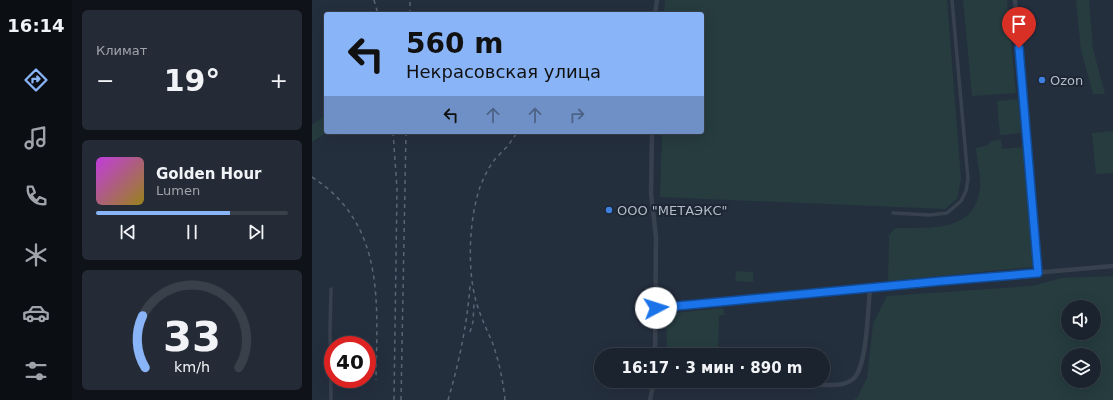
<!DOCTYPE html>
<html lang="ru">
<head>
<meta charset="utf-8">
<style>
  :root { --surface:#1b232e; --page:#242b36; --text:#f1f3f6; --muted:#a0a4aa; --line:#39404a; --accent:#8ab4f8 }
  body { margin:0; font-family:"DejaVu Sans",sans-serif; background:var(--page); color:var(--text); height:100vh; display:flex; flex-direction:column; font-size:15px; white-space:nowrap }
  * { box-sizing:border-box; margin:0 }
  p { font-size:13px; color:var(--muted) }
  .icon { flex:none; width:22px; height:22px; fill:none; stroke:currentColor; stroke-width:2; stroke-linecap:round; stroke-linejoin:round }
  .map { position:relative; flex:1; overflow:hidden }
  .details { display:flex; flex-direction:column; gap:10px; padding:10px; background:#0f1319; width:240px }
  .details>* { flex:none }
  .top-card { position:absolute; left:12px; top:12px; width:380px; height:122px; border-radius:4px; box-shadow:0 4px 16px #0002,0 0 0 1px var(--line); background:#8ab4f8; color:#111; overflow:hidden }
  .tools { position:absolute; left:749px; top:300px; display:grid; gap:8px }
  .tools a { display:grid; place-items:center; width:40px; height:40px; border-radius:50%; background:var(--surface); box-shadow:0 4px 16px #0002,0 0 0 1px var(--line); font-size:20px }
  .speed { position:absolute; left:12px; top:336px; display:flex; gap:8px; font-size:20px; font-weight:700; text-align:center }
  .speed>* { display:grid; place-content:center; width:52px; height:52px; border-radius:50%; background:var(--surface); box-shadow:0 4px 16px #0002,0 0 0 1px var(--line); line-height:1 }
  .speed .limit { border:6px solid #d22; background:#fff; color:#111 }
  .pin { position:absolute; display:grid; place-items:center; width:34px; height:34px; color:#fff; margin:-41px -17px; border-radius:50% 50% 50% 0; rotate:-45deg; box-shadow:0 0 4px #0007 }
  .pin .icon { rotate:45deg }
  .me { position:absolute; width:44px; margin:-22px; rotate:85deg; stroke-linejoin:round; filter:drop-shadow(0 0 3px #0008) }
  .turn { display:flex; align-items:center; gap:14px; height:84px; padding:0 16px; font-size:18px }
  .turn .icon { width:52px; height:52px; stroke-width:2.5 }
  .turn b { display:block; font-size:28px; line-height:34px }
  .lanes { display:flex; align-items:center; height:38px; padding:0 16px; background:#0003; justify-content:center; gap:20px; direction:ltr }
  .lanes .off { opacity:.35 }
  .big { font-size:30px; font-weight:600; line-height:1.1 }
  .details .card { flex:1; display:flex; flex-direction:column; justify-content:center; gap:6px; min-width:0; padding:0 14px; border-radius:6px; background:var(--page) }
  .details .dial { align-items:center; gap:0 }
  .dial svg { height:104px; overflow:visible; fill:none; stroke:var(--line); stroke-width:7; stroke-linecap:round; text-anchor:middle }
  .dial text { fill:var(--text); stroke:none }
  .song { display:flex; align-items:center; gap:12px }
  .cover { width:48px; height:48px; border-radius:6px; background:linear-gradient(135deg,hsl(290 70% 55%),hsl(50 70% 35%)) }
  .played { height:4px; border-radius:2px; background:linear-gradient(90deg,var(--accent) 70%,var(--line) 70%) }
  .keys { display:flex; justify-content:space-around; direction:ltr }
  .heat { display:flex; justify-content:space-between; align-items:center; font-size:22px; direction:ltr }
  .trip { position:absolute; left:282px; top:348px; width:236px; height:40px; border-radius:20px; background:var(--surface); box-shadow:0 4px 16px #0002,0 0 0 1px var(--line); font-weight:600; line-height:40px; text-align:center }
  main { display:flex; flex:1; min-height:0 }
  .dock { display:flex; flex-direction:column; width:72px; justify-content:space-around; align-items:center; background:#0b0e12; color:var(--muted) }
  .dock .icon { width:28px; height:28px }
  .dock .active { color:var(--accent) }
  .dock b { font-size:18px; color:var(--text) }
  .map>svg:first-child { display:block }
</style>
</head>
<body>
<main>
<nav class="dock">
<b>16:14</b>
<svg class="icon active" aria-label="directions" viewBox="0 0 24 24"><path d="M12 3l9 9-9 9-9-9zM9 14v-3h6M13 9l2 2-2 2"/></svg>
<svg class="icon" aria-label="music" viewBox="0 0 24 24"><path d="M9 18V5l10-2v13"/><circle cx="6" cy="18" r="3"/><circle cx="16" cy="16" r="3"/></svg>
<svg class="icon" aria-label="phone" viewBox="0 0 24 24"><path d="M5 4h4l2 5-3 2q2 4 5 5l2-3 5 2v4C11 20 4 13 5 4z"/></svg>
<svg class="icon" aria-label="climate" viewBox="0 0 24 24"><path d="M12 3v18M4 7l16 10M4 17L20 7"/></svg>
<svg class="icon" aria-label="car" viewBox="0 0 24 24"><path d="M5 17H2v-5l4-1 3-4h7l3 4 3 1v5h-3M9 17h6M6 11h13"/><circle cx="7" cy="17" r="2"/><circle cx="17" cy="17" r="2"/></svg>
<svg class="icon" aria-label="filters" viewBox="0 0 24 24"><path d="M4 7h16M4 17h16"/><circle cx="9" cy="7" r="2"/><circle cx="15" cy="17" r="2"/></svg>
</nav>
<section class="details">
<div class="card"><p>Климат</p>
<div class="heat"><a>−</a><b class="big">19°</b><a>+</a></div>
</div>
<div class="card">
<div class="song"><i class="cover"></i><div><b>Golden Hour</b><p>Lumen</p></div></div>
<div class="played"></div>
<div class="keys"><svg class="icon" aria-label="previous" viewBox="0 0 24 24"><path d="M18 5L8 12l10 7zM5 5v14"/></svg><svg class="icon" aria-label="pause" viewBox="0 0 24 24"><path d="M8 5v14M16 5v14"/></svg><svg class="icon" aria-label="next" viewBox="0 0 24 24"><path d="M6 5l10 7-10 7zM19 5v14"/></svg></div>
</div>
<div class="card dial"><svg viewBox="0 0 100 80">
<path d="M14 69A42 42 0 1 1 86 69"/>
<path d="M14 69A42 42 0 0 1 12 29" stroke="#8ab4f8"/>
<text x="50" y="56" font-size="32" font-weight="700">33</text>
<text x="50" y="72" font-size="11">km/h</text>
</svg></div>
</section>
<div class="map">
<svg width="801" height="400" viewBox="0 0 801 400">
  <rect width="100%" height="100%" fill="#242f3e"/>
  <g fill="#263c3f" fill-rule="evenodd">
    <path d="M353 0H635L649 179 645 199 633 209 348 197 350 132H390V14H352Z"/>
    <path d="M651 0H695L704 93 660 96Z"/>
    <path d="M764 0H777L781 49 793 94H781L769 50Z"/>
    <path d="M706 99 709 133 688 135 685 101Z"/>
    <path d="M14 113V132H16L0 142V125L12 116Z"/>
    <path d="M801 131V173L784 174 780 133Z"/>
    <path d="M689 139 690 149 712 147 723 260 721 266 719 267 576 281 577 235 583 228C616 227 663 234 668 188 669 178 665 159 664 148L676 145 678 142Z"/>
    <path d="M424 271 441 272V282L423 281Z"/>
    <path d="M801 276V400H541L545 398 555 378 561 324 575 296 720 286 750 278ZM756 307H782V333H756ZM756 355H782V381H756Z"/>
    <path d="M411 308 413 315 407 316 406 355H355L354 314Z"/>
  </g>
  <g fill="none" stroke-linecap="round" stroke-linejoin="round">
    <g stroke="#38414e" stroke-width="3.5">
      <path d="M581 213 618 215 635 213 649 201 654 191 656 179 640 0"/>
      <path d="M19 400 18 330 19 289"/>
    </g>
    <g stroke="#38414e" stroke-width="4.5">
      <path d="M703 0 727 273"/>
      <path d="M343 14 345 0"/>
      <path d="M340 132 339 194 344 237 343 355"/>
      <path d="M344 309 630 281 801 266"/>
      <path d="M342 385 380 382 516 385C525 385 535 385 542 378 555 366 556 308 558 288"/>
      <path d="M338 400 342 381"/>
    </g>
    <g stroke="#5a6575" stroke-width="1.5" stroke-dasharray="4 4" stroke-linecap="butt">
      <path d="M62 0 66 14"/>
      <path d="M98 14V0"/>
      <path d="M81 132 85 189 82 400"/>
      <path d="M0 177C74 225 65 303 64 380"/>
      <path d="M158 332 161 322 162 303"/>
      <path d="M89 400 94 132"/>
      <path d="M136 400C147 363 155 325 158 286"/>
      <path d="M193 400C191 380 187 362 181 344 175 330 168 316 164 301 155 269 157 219 168 187 172 177 177 166 184 158 192 150 200 142 205 132"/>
    </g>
  </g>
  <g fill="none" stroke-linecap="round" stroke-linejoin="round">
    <defs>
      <path id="route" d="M344 308 630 281 726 273 707 48"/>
    </defs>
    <use href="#route" stroke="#114b97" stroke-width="10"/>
    <use href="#route" stroke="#1a73e8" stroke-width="7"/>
  </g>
  <g fill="#3f7fe0" stroke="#1d2633" stroke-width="1.5">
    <circle cx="730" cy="80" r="4"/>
    <circle cx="297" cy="210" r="4"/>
  </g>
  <g text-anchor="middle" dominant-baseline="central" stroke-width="4" stroke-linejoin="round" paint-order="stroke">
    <g font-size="13" fill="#b4bcc9" stroke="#1d2633" text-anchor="start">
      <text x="738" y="80">Ozon</text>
      <text x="305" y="210">ООО "МЕТАЭКС"</text>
    </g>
  </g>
</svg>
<div class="tools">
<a><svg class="icon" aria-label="sound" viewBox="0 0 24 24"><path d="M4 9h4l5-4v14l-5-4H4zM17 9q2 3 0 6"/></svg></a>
<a><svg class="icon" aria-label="layers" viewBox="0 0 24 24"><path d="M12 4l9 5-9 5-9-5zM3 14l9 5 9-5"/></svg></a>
</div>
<div class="speed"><div class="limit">40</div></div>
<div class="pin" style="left:707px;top:48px;background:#d93025"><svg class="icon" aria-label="arrive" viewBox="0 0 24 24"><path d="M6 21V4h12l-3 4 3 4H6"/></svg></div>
<svg class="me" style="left:344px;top:308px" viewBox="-20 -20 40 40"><circle r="19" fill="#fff"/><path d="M0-13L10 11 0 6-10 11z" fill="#1a73e8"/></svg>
<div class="trip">16:17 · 3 мин · 890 m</div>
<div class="top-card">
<div class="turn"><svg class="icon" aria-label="left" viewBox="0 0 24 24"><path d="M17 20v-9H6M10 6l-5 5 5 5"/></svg><div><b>560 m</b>Некрасовская улица</div></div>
<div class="lanes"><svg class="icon" aria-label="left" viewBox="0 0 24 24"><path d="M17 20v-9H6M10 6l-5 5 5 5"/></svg><svg class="icon off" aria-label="ahead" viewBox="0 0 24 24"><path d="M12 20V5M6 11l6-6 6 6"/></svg><svg class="icon off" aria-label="ahead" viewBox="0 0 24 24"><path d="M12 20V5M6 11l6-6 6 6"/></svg><svg class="icon off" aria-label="right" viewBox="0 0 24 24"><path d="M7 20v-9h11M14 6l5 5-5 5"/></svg></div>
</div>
</div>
</main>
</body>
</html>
